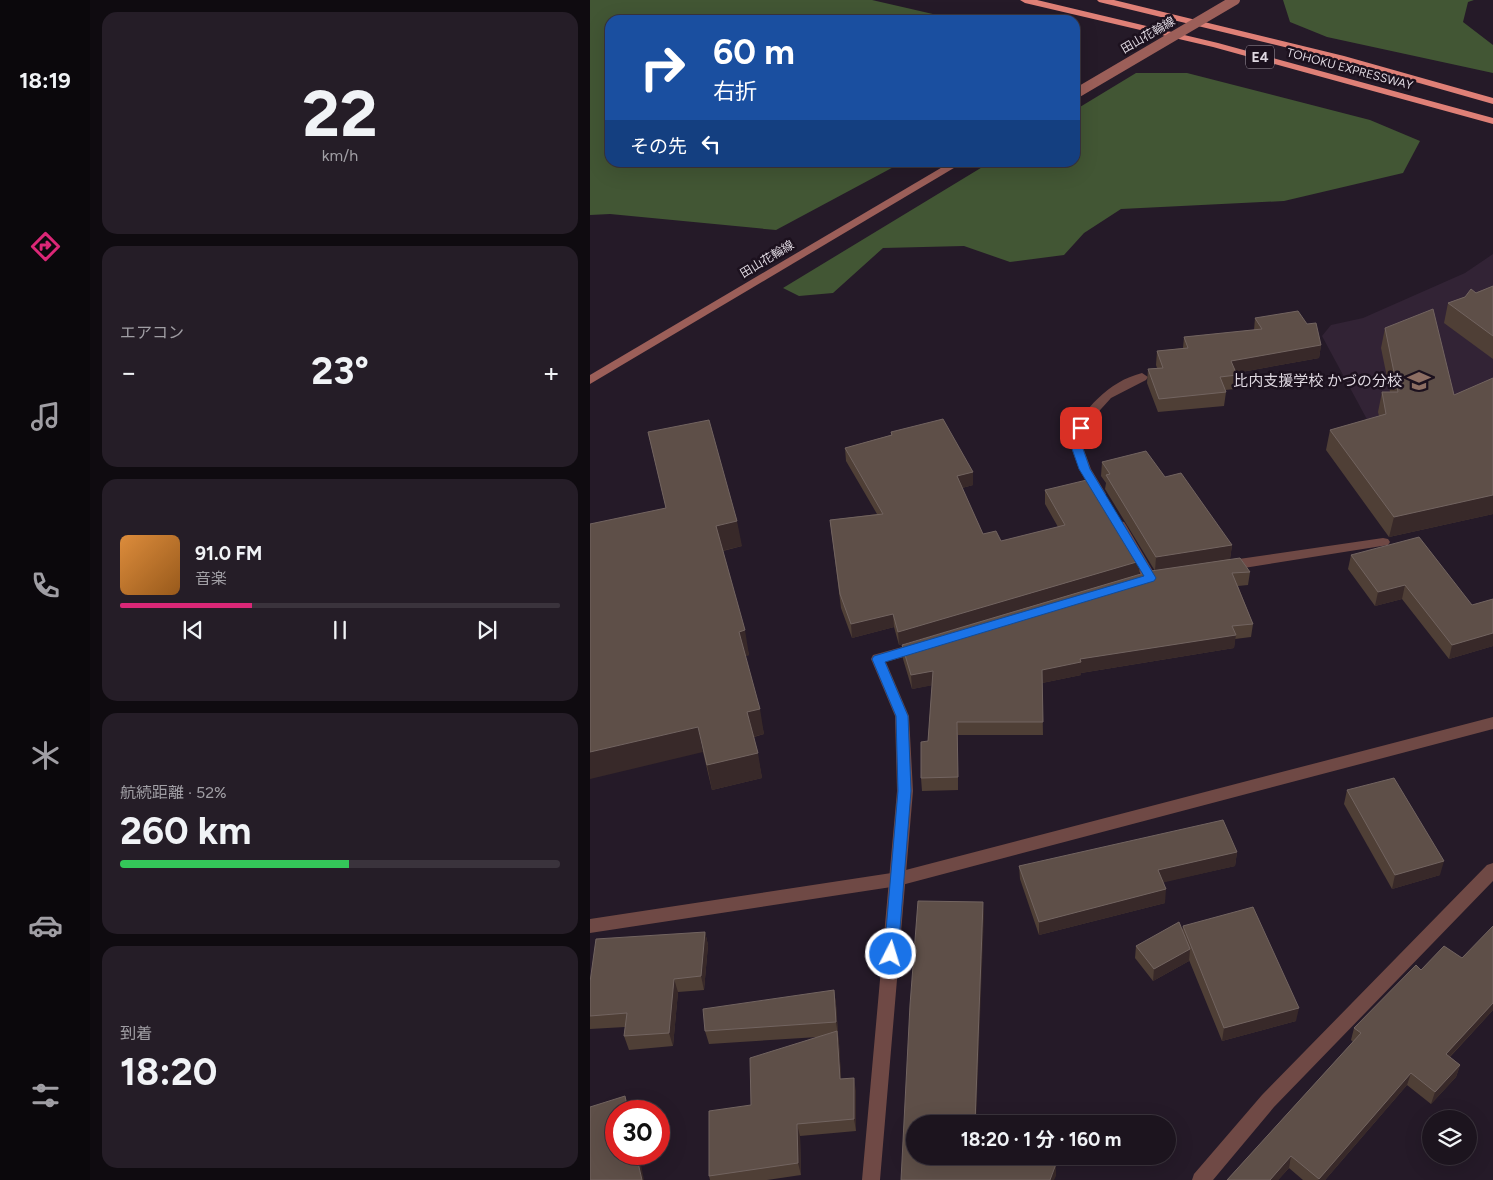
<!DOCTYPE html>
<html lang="ja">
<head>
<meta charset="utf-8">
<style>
  :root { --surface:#1c141e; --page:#251d27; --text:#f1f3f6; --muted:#a09ea4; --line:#3a333c; --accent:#db2777 }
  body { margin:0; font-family:Figtree,"Noto Sans JP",sans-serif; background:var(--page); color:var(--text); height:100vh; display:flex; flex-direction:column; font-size:19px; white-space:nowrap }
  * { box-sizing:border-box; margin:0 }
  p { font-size:16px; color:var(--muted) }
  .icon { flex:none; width:28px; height:28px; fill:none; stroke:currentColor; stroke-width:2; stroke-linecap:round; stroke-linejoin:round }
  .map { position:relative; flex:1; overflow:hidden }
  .details { display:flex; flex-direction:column; gap:12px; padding:12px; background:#0f0b10; width:500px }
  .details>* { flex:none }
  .top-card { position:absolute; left:15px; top:15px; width:475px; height:152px; border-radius:15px; box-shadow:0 5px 20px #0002,0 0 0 1px var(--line); background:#1a4fa0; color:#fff; overflow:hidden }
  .controls { position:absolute; left:832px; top:1110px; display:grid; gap:10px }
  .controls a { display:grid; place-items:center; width:55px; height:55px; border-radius:50%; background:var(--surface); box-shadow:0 5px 20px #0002,0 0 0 1px var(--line); font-size:25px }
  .speed { position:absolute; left:15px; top:1100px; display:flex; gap:10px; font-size:25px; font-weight:700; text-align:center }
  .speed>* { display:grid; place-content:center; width:65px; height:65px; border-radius:50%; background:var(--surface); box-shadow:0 5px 20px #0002,0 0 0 1px var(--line); line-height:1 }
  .speed .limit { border:8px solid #d22; background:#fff; color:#111 }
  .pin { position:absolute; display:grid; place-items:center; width:42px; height:42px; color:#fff; margin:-21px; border-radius:10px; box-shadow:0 2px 8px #0006 }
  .me { position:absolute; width:55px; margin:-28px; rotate:5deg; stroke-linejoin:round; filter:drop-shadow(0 0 4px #0008) }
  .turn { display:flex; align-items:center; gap:18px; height:105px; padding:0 25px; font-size:22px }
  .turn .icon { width:65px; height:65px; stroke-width:2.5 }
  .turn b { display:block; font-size:35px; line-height:42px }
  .then { display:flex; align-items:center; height:48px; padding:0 25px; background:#0003; gap:10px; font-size:19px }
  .big { font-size:38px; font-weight:700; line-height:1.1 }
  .details .widget { flex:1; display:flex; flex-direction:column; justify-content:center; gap:8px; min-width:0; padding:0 18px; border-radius:15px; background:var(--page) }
  .details .dial { align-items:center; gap:0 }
  .dial b { font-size:65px; line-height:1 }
  .song { display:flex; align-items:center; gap:15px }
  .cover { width:60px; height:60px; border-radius:8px; background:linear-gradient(135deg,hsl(30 70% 55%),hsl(30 70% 35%)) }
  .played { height:5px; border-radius:2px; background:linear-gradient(90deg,var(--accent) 30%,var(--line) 30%) }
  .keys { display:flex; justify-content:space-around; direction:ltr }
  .heat { display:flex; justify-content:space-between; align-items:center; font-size:28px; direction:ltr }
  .charge { height:8px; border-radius:4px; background:linear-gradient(90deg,#34c759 52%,var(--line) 0) }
  .trip { position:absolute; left:316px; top:1115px; width:270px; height:50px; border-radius:25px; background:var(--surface); box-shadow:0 5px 20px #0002,0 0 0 1px var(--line); font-weight:700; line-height:50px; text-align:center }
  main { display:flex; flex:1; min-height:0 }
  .dock { display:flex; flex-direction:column; width:90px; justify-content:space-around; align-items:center; background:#0b080c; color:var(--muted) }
  .dock .icon { width:35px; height:35px }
  .dock .on { color:var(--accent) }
  .dock b { font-size:22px; color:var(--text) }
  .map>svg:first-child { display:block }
</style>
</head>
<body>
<main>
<nav class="dock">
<b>18:19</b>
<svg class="icon on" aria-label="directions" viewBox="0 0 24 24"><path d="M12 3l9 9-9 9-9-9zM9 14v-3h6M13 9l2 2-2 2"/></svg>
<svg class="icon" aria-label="music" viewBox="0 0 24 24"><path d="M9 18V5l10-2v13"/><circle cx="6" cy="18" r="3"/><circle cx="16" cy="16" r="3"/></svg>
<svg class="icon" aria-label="phone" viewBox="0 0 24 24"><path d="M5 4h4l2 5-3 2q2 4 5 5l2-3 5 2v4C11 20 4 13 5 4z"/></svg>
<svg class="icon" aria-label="climate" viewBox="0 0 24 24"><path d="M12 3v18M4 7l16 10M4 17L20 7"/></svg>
<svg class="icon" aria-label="car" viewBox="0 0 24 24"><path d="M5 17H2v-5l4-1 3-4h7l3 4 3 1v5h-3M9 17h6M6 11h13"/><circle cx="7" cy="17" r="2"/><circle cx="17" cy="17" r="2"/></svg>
<svg class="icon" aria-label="filters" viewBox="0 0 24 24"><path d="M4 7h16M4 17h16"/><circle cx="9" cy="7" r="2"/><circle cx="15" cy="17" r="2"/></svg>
</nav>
<section class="details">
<div class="widget dial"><b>22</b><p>km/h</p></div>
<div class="widget"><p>エアコン</p>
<div class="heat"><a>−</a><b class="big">23°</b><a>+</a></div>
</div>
<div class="widget">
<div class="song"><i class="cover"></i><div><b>91.0 FM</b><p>音楽</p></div></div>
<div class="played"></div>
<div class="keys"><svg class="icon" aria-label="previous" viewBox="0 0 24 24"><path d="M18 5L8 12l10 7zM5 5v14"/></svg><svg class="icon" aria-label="pause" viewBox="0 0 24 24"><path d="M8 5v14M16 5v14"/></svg><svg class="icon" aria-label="next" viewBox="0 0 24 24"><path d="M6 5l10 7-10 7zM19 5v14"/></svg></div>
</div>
<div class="widget"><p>航続距離 · 52%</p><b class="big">260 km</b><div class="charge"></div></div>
<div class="widget"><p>到着</p><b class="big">18:20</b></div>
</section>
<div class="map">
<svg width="903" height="1180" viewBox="0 0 903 1180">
  <rect width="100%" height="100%" fill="#251a28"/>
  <path fill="#322335" d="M903 254V503L780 425 732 336 741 325 773 318 875 273Z"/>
  <g fill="#425634">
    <path d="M0 0H282L369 20H20V162L311 163 186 230 20 214 0 215Z"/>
    <path d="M693 0H884L878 2 873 22 903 45V73L737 37 700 22Z"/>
    <path d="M546 73H597L780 120 830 141 813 173 694 201 531 209 494 233 474 255 420 262 374 246 293 248 243 293 209 296 193 288 399 163 485 162V110Z"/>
  </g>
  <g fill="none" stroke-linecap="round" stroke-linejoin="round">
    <g fill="#6f4945" fill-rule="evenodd">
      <path d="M552 373 558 377 556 380 521 398 502 419 490 439 501 469 516 494 515 497H505L489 469 478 439C495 409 517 382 552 373Z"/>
      <path d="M529 521 534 522 536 525 567 578 565 581H555L553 578 522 525 524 522Z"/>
      <path d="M793 538 798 539 800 542 798 545 635 571 630 569 628 566 630 563 635 561Z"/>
      <path d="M330 642 335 643 337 647 335 651 296 662 319 716 323 791 290 1180H272L307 791 305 716 281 659 283 655Z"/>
      <path d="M903 863V881L684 1107 623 1180H602L604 1174 672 1095 897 865Z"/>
    </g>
    <path fill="#6f4945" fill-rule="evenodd" d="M903 717V729L308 886 0 933V919L308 872Z"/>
    <path fill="#9c5f59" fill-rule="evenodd" d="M361 162H374L0 384V375Z"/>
    <g fill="#df8077" fill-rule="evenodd">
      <path d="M430 0H447L628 43 903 118V124L623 47 435 3Z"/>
      <path d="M507 0H524L754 56 903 98V104L748 60 509 2Z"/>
    </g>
    <path stroke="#9c5f59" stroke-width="10" d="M485 94 645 0"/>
  </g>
  <g fill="#4f3f36">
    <path d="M903 286V359L854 323 858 303Z"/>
    <path d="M665 318 731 345 729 358 646 373 647 375 645 389 635 390 636 392 634 406 568 412 557 383 558 369 567 368 566 365 567 351 593 348 594 337 664 330Z"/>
    <path d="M795 328 864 395 903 378V514L799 537 736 450 740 430 789 416 788 412 792 392H800L791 348Z"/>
    <path d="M58 432 152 546 133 551 159 655 155 656 174 734 164 737 172 778 122 790 113 752 76 508Z"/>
    <path d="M301 432 383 472V485L372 488 393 534 411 541 468 527 455 504V490L550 561 549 575 309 645 304 627 262 638 251 608 240 520 287 514 256 461 255 448 301 435Z"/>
    <path d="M512 462 575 477 642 545 640 559 660 572 658 585 648 586 663 624 661 637 645 639 644 648 491 673V675L452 683 453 735H368V790L332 791 331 778 338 741 342 685 322 689 313 659 312 645 565 571 515 489 516 483 511 476Z"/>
    <path d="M761 555 882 605 903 599V646L859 659 812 599 785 606 758 569Z"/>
    <path d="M757 790 850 875 802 889 754 804Z"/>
    <path d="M647 852 645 866 573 882 575 903 449 935 430 879 429 866Z"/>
    <path d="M593 926 706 1021 632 1041 599 960V961L563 981 545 958 546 946 592 930Z"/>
    <path d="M115 932 118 945 114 990 88 992 83 1046 39 1050 34 1036 35 1027 0 1029V982Z"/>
    <path d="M831 970 903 1010 860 1057 870 1065 866 1077 841 1104 817 1085 735 1180H713L699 1168 688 1180H637L763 1042 761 1040 764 1028Z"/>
    <path d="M244 990 246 1004 248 1035 249 1043 251 1079 266 1091V1131L210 1136 211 1175 177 1180H120L119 1176 161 1105 228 1037 119 1044 115 1031Z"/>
  </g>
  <g fill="#382929">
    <path d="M731 345 729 358 640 374 641 361Z"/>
    <path d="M383 472V485L368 489 367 476Z"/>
    <path d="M903 495V514L799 537 804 517Z"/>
    <path d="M147 521 152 546 131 551 126 526Z"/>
    <path d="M642 545 640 559 565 571 566 557Z"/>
    <path d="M550 561 549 575 309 645 308 632Z"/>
    <path d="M815 585 812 599 785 606 788 592Z"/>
    <path d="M303 614 304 627 262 638 261 624Z"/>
    <path d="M155 630 159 655 153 657 149 632Z"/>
    <path d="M903 633V646L859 659 862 645Z"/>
    <path d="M646 635 644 648 491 673V675L452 683V670L490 659Z"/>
    <path d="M343 671 344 685 322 689 321 675Z"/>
    <path d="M170 709 174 734 162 737 157 712Z"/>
    <path d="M367 722 368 735V790V777Z"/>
    <path d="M108 727 113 752 0 779V752Z"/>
    <path d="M168 753 172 778 122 790 117 765Z"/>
    <path d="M647 852 645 866 567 884 568 870Z"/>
    <path d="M854 861 850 875 802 889 805 875Z"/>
    <path d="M576 889 575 903 449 935V922Z"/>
    <path d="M393 902 394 915 386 1124H385Z"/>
    <path d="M115 932 118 945 114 990 111 976Z"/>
    <path d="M600 949 599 961 563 981 564 969Z"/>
    <path d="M84 979 88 992 83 1046 79 1033Z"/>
    <path d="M244 990 246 1004 248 1035 246 1022Z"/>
    <path d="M903 1003V1010L851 1066 856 1054Z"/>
    <path d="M709 1008 706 1021 632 1041 634 1028Z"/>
    <path d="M247 1031 249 1043 252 1092 250 1079Z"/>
    <path d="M870 1065 866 1077 841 1104 845 1092Z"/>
    <path d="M821 1073 817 1085 735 1180H728Z"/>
    <path d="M264 1078 266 1091V1131L264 1119Z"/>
    <path d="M35 1096 40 1109V1111H38Z"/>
    <path d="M207 1124 210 1136 211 1175 208 1163Z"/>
    <path d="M46 1154H49L54 1180H52Z"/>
    <path d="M701 1156 699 1168 688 1180H680Z"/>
    <path d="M466 1164V1176L464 1180H460Z"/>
  </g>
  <g fill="#5e4f48" stroke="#726460">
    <path d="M903 286V336L858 303 875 297 881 289 886 293Z"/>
    <path d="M843 309 864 395 903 378V495L804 517 740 430 796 414 792 392H808L795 328Z"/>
    <path d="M708 311 717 324 726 323 731 345 641 361 647 375 630 377 636 392 569 399 558 369 573 368 567 351 598 348 594 337 672 329 665 318Z"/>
    <path d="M353 419 383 472 367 476 393 534 406 531 411 541 475 525 455 490 501 479 550 561 308 632 303 614 261 624 250 594 240 520 293 514 255 448 302 435 301 432Z"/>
    <path d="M119 420 147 521 126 526 155 630 149 632 170 709 157 712 168 753 117 765 108 727 0 752V524L76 508 58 432Z"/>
    <path d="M556 451 575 477 591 473 642 545 566 557 516 475 520 474 512 462Z"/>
    <path d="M829 537 882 605 903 599V633L862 645 815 585 788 592 761 555Z"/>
    <path d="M650 558 660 572 642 573 663 624 642 626 646 635 490 659 491 662 452 670 453 722H367L368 777 331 778V742L338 741 343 671 321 675 312 645 561 571Z"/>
    <path d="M804 778 854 861 805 875 757 790Z"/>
    <path d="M633 820 647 852 568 870 576 889 449 922 429 866Z"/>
    <path d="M328 901 393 902 385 1124H325V1156H444L466 1164 460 1180H311L320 1005Z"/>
    <path d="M663 907 709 1008 634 1028 593 926Z"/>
    <path d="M589 922 600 949 564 969 546 946Z"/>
    <path d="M903 926V1003L856 1054 870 1065 845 1092 821 1073 729 1179 701 1156 680 1180H637L771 1033 764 1028 826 965 831 970 854 946 872 958Z"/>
    <path d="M115 932 111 976 84 979 79 1033 34 1036 37 1013 0 1016V982L6 939Z"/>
    <path d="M244 990 246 1022 115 1031 113 1009Z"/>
    <path d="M247 1031 250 1079 264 1078V1119L207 1124 208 1163 119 1176V1111L161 1105 160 1058Z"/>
    <path d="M35 1096 38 1111H26V1154H46L52 1180H0V1107Z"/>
  </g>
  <path fill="#1a73e8" stroke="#114b97" d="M491 425 496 428 490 440 500 469 566 578 564 581 295 662 318 716 321 791 308 954 306 958 301 960 296 958 294 954 308 791 306 716 282 659 284 656 554 576 489 469 479 440 487 426Z"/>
  <defs>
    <symbol id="school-bare" viewBox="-9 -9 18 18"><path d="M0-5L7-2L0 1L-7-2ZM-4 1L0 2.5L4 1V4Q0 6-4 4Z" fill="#8d6e63" stroke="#1c111e" stroke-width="2.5" paint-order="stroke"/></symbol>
  </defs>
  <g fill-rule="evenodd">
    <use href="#school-bare" x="813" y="365" width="32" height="32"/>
  </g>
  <g text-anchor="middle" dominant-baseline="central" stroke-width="5" stroke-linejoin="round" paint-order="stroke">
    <g font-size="12" fill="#dfd8e1" stroke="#1c111e">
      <text transform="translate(558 35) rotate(-30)">田山花輪線</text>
      <text transform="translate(760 69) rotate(15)">TOHOKU EXPRESSWAY</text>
      <text transform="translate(177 259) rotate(-31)">田山花輪線</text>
    </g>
    <rect fill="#1c111e" stroke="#a49ca6" stroke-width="1" x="656" y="45.5" width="28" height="23" rx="4"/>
    <g font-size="14" font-weight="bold" fill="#dfd8e1">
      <text x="670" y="57">E4</text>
    </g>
    <g font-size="15" fill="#dfd8e1" stroke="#1c111e" text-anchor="end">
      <text x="812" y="381">比内支援学校 かづの分校</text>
    </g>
  </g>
</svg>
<div class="controls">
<a><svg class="icon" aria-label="layers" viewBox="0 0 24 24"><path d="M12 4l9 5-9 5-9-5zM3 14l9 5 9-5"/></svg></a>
</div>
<div class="speed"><div class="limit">30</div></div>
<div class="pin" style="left:491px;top:428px;background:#d93025"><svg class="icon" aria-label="arrive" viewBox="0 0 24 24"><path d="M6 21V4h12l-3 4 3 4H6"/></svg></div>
<svg class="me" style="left:301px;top:954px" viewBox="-20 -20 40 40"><circle r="17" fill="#1a73e8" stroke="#fff" stroke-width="3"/><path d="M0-11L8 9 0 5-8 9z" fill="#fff"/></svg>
<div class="trip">18:20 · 1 分 · 160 m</div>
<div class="top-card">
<div class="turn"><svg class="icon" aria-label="right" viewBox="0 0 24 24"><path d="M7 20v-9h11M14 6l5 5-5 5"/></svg><div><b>60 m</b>右折</div></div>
<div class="then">その先<svg class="icon" aria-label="left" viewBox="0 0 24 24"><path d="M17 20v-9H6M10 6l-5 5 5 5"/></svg></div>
</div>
</div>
</main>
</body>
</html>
